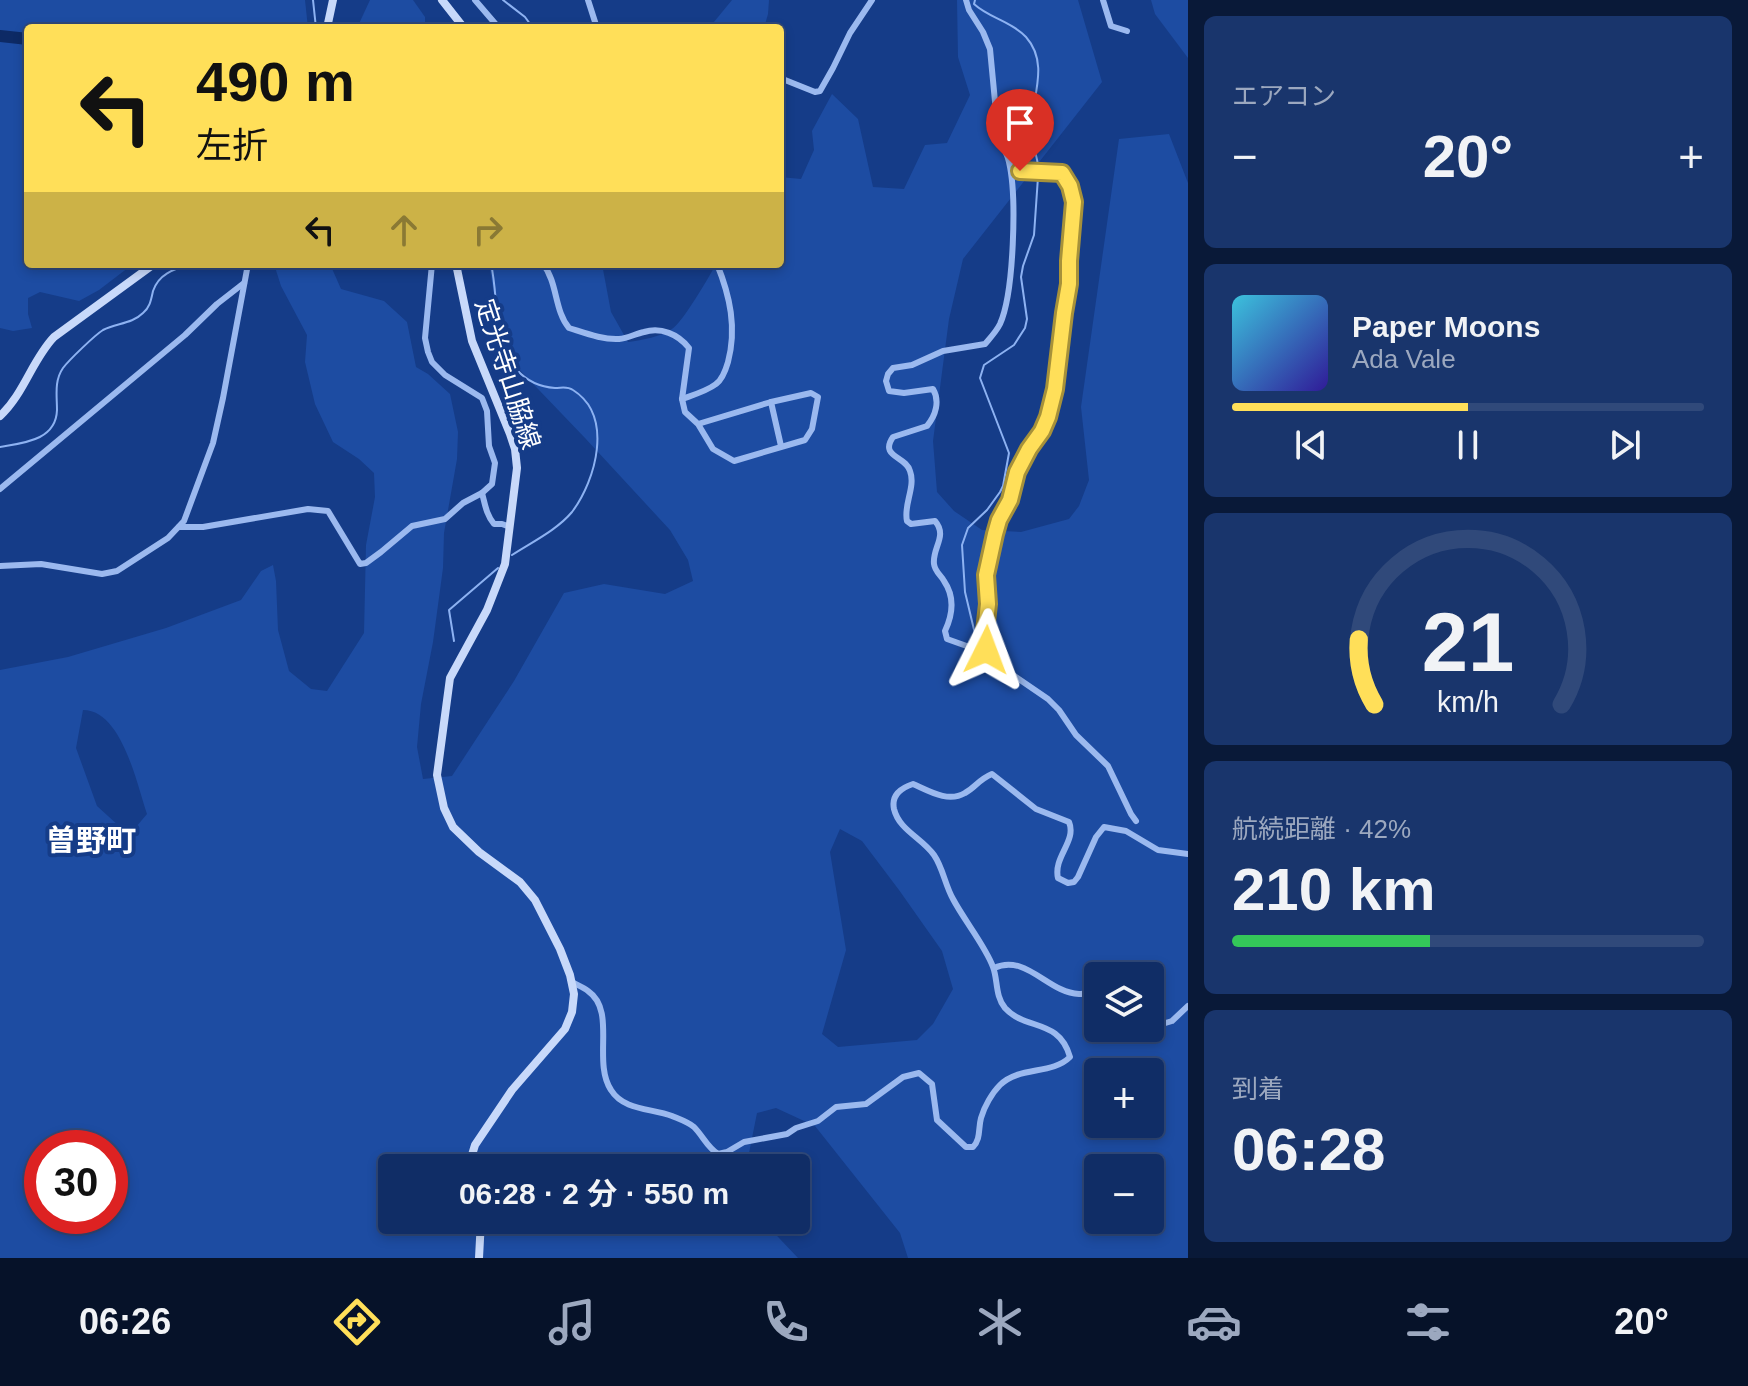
<!DOCTYPE html>
<html lang="ja">
<head>
<meta charset="utf-8">
<style>
  :root { --surface:#102d66; --page:#19356c; --text:#f1f3f6; --muted:#9ca8bf; --line:#30497a; --accent:#ffdf59 }
  body { margin:0; font-family:Arial,"Noto Sans JP",sans-serif; background:var(--page); color:var(--text); height:100vh; display:flex; flex-direction:column; font-size:30px; white-space:nowrap }
  * { box-sizing:border-box; margin:0 }
  p { font-size:26px; color:var(--muted) }
  .icon { flex:none; width:44px; height:44px; fill:none; stroke:currentColor; stroke-width:2; stroke-linecap:round; stroke-linejoin:round }
  .map { position:relative; flex:1; overflow:hidden }
  .details { display:flex; flex-direction:column; gap:16px; padding:16px; background:#091938; width:560px }
  .details>* { flex:none }
  .hud { position:absolute; left:24px; top:24px; width:760px; height:244px; border-radius:8px; box-shadow:0 4px 12px #0003,0 0 0 2px var(--line); background:#ffdf59; color:#111; overflow:hidden }
  .fabs { position:absolute; left:1084px; top:962px; display:grid; gap:16px }
  .fabs a { display:grid; place-items:center; width:80px; height:80px; border-radius:8px; background:var(--surface); box-shadow:0 4px 12px #0003,0 0 0 2px var(--line); font-size:40px }
  .speed { position:absolute; left:24px; top:1130px; display:flex; gap:16px; font-size:40px; font-weight:700; text-align:center }
  .speed>* { display:grid; place-content:center; width:104px; height:104px; border-radius:50%; background:var(--surface); box-shadow:0 4px 12px #0003,0 0 0 2px var(--line); line-height:1 }
  .speed .limit { border:12px solid #d22; background:#fff; color:#111 }
  .pin { position:absolute; display:grid; place-items:center; width:68px; height:68px; color:#fff; margin:-82px -34px; border-radius:50% 50% 50% 0; rotate:-45deg; box-shadow:0 0 8px #0007 }
  .pin .icon { rotate:45deg }
  .me { position:absolute; width:88px; margin:-44px; rotate:3deg; stroke-linejoin:round; filter:drop-shadow(0 0 6px #0008) }
  .turn { display:flex; align-items:center; gap:28px; height:168px; padding:0 40px; font-size:36px }
  .turn .icon { width:104px; height:104px; stroke-width:2.5 }
  .turn b { display:block; font-size:56px; line-height:68px }
  .lanes { display:flex; align-items:center; height:76px; padding:0 40px; background:#0003; justify-content:center; gap:40px; direction:ltr }
  .lanes .off { opacity:.35 }
  .big { font-size:60px; font-weight:700; line-height:1.1 }
  .details .card { flex:1; display:flex; flex-direction:column; justify-content:center; gap:12px; min-width:0; padding:0 28px; border-radius:12px; background:var(--page) }
  .details .dial { align-items:center; gap:0 }
  .dial svg { height:208px; overflow:visible; fill:none; stroke:var(--line); stroke-width:7; stroke-linecap:round; text-anchor:middle }
  .dial text { fill:var(--text); stroke:none }
  .song { display:flex; align-items:center; gap:24px }
  .cover { width:96px; height:96px; border-radius:12px; background:linear-gradient(135deg,hsl(190 70% 55%),hsl(250 70% 35%)) }
  .played { height:8px; border-radius:4px; background:linear-gradient(90deg,var(--accent) 50%,var(--line) 50%) }
  .keys { display:flex; justify-content:space-around; direction:ltr }
  .heat { display:flex; justify-content:space-between; align-items:center; font-size:44px; direction:ltr }
  .charge { height:12px; border-radius:6px; background:linear-gradient(90deg,#34c759 42%,var(--line) 0) }
  .trip { position:absolute; left:378px; top:1154px; width:432px; height:80px; border-radius:8px; background:var(--surface); box-shadow:0 4px 12px #0003,0 0 0 2px var(--line); font-weight:700; line-height:80px; text-align:center }
  .menu { display:flex; height:128px; justify-content:space-around; align-items:center; background:#061229; color:var(--muted) }
  .menu .icon { width:56px; height:56px }
  .menu .active { color:var(--accent) }
  .menu b { font-size:36px; color:var(--text) }
  main { display:flex; flex:1; min-height:0 }
  .map>svg:first-child { display:block }
</style>
</head>
<body>
<main>
<div class="map">
<svg width="1188" height="1258" viewBox="0 0 1188 1258">
  <rect width="100%" height="100%" fill="#153c88"/>
  <g fill="#1d4ca2" fill-rule="evenodd">
    <path d="M0 0H305L308 28H28V264H133L99 290 79 301 40 292 28 298V314L32 328 13 331 0 328Z"/>
    <path d="M370 0H413L425 17V28H357Z"/>
    <path d="M732 0H769L768 14 764 28H709Z"/>
    <path d="M957 0H1078L1102 82 963 259 949 319 933 441 937 492 954 511 982 530 1021 532 1069 519 1079 506 1089 480 1081 407 1119 139 1169 134 1188 183V1258H908L900 1233 815 1126 776 1108 757 1113 746 1168H392V1220H762L798 1258H0V670L68 657 166 628 241 600 261 571 273 565 276 581 278 630 289 671 311 689 327 691 364 633 366 545 375 497 374 473 359 459 333 442 315 404 305 362 307 335 281 286 274 264H330L341 289 384 301 407 322 416 367 428 374 450 394 458 432 457 459 444 533 443 568 433 642 421 704 417 747 423 779 452 776 514 681 564 593 604 584 665 594 693 581 688 560 670 530 585 438 516 366 498 319 489 264H602L611 312 628 342C643 340 660 337 672 329 683 322 709 277 716 264H780V177L801 179 814 150 812 131 832 94 858 119 873 187 904 189 925 145 947 143 970 95 958 57ZM83 710C122 710 137 785 147 814L136 827 119 826 97 806 76 748ZM840 829 862 841 899 890 942 951 953 989 933 1024 917 1040 838 1047 822 1034 846 950 830 852ZM1098 976H1150V1028H1098ZM1098 1072H1150V1124H1098ZM42 1148H110V1216H42ZM1098 1168H1150V1220H1098Z"/>
    <path d="M1151 0H1188V58L1155 14Z"/>
  </g>
  <g fill="none" stroke-linecap="round" stroke-linejoin="round">
    <g stroke="#8db2f2" stroke-width="2">
      <path d="M313 0 316 28"/>
      <path d="M503 0 525 17 533 28"/>
      <path d="M975 0 974 4C989 18 1011 21 1026 37 1051 65 1030 101 1031 132 1031 145 1038 155 1038 168"/>
      <path d="M491 264C499 299 492 340 517 370 527 381 540 387 555 388 562 388 567 386 573 390 614 416 596 480 572 512 557 530 532 542 512 555"/>
      <path d="M0 447C22 443 56 441 57 410 57 396 54 381 63 368 69 360 95 335 103 330 116 323 132 324 143 313 150 307 151 300 153 291 159 273 175 269 191 264"/>
      <path d="M454 641 449 610 498 568"/>
      <path d="M982 650 976 638 965 592 962 545 968 528 987 510 1000 492 1003 486 1009 453 980 378 984 365 1014 345 1025 328 1027 319 1021 277 1023 266 1034 235 1038 177"/>
      <path d="M989 663 1018 684"/>
    </g>
    <path stroke="#0d2a65" stroke-width="12" d="M0 36 28 39"/>
    <g stroke="#9bb9ef" stroke-width="6">
      <path d="M475 0 499 28"/>
      <path d="M588 0 597 28"/>
      <path d="M966 0 969 10 983 32 990 49 998 133C1000 143 1007 152 1009 162 1017 196 1014 293 1000 324 996 332 990 338 985 344L943 351 912 365 893 368 888 374 886 381 889 391 904 393 933 389C940 401 936 415 927 426L893 437C879 457 906 456 910 471 916 487 903 505 907 521L911 524 935 521C948 536 932 548 934 564 935 572 941 575 944 581 955 597 953 614 945 631L947 639 975 649 1048 699 1059 710 1076 735 1108 766 1131 814 1136 821"/>
      <path d="M1103 0 1111 26 1127 31"/>
      <path d="M780 78 815 92 820 91 833 68 850 33 872 0"/>
      <path d="M543 264C558 283 554 310 569 328 585 333 603 340 619 339 628 338 635 334 644 332 661 327 678 334 689 348L682 399 685 412 698 424 713 449 734 461 805 440 812 429 818 397 811 393 771 402 698 424"/>
      <path d="M682 399C693 395 707 391 716 384 723 379 726 369 728 362 737 328 730 296 717 264"/>
      <path d="M771 402 781 446"/>
      <path d="M0 489 185 335 217 304 244 283"/>
      <path d="M482 493C485 504 486 514 494 524H502L510 527"/>
      <path d="M179 527H203L308 509 328 511 360 564 366 563 381 552 412 526 445 519 463 503 482 493 492 484 495 463 489 446 487 411 482 398 445 375 432 362 428 352 425 338 432 264"/>
      <path d="M0 566 41 564 102 574 117 571 168 538 184 521 213 443 223 398 248 264"/>
      <path d="M990 659 984 640 988 604 986 585 988 561 999 520 1010 500 1017 472 1029 449 1042 431 1052 405 1055 389 1064 313 1069 284V261L1074 202 1070 186 1062 173 1020 171 1009 161"/>
      <path d="M994 968C1026 953 1048 993 1079 994 1085 994 1092 991 1098 990"/>
      <path d="M572 982C577 985 583 987 588 991 617 1011 592 1061 611 1090 624 1111 652 1108 672 1116 679 1119 688 1122 694 1127 703 1136 707 1147 718 1154L727 1152 744 1142 787 1134 796 1128 818 1121 836 1107 866 1104 903 1077 919 1073 932 1084 937 1120 966 1147H973C981 1139 978 1129 981 1118 984 1107 992 1093 1000 1085 1019 1066 1052 1075 1070 1057 1059 1018 1026 1031 1005 1008 995 996 998 980 993 967 986 947 964 920 953 899 945 885 943 868 934 855 922 838 899 830 894 809 891 795 901 788 913 784 929 791 948 803 965 793 976 787 978 780 992 774L1036 809 1069 822C1077 841 1053 857 1058 878L1068 883 1074 882 1078 877 1096 837 1104 827 1126 831 1158 850 1188 854"/>
      <path d="M1150 1020 1159 1025 1172 1021 1188 1006"/>
    </g>
    <g stroke="#c8d9fa" stroke-width="8">
      <path d="M442 0 464 28"/>
      <path d="M327 28 333 0"/>
      <path d="M456 264 472 341 510 434 515 449 517 468 505 564 487 610 450 678 437 775 444 808 453 827 479 852 520 882 535 900 560 949 570 975 574 994 572 1012 565 1029 512 1090 475 1145 468 1168"/>
      <path d="M0 416C24 394 32 360 54 337L154 264"/>
      <path d="M479 1258 481 1220"/>
    </g>
  </g>
  <g fill="none" stroke-linecap="round" stroke-linejoin="round">
    <defs>
      <path id="route" d="M986 650 984 640 988 604 986 575 995 534 999 520 1010 500 1017 472 1029 449 1042 431 1048 417 1055 389 1064 313 1069 284V261L1074 202 1070 186 1062 173 1020 171"/>
    </defs>
    <use href="#route" stroke="#a6913a" stroke-width="20"/>
    <use href="#route" stroke="#ffdf59" stroke-width="14"/>
  </g>
  <g text-anchor="middle" dominant-baseline="central" stroke-width="8" stroke-linejoin="round" paint-order="stroke">
    <g font-size="26" fill="#fff" stroke="#153c88">
      <text transform="translate(508 374) rotate(72)">定光寺山脇線</text>
    </g>
    <g font-size="30" font-weight="bold" fill="#fff" stroke="#153c88">
      <text x="91" y="840">曽野町</text>
    </g>
  </g>
</svg>
<div class="fabs">
<a><svg class="icon" aria-label="layers" viewBox="0 0 24 24"><path d="M12 4l9 5-9 5-9-5zM3 14l9 5 9-5"/></svg></a>
<a>+</a>
<a>−</a>
</div>
<div class="speed"><div class="limit">30</div></div>
<div class="pin" style="left:1020px;top:171px;background:#d93025"><svg class="icon" aria-label="arrive" viewBox="0 0 24 24"><path d="M6 21V4h12l-3 4 3 4H6"/></svg></div>
<svg class="me" style="left:986px;top:650px" viewBox="-20 -20 40 40"><path d="M0-17L14 15 0 8-14 15z" fill="#ffdf59" stroke="#fff" stroke-width="4"/></svg>
<div class="trip">06:28 · 2 分 · 550 m</div>
<div class="hud">
<div class="turn"><svg class="icon" aria-label="left" viewBox="0 0 24 24"><path d="M17 20v-9H6M10 6l-5 5 5 5"/></svg><div><b>490 m</b>左折</div></div>
<div class="lanes"><svg class="icon" aria-label="left" viewBox="0 0 24 24"><path d="M17 20v-9H6M10 6l-5 5 5 5"/></svg><svg class="icon off" aria-label="ahead" viewBox="0 0 24 24"><path d="M12 20V5M6 11l6-6 6 6"/></svg><svg class="icon off" aria-label="right" viewBox="0 0 24 24"><path d="M7 20v-9h11M14 6l5 5-5 5"/></svg></div>
</div>
</div>
<section class="details">
<div class="card"><p>エアコン</p>
<div class="heat"><a>−</a><b class="big">20°</b><a>+</a></div>
</div>
<div class="card">
<div class="song"><i class="cover"></i><div><b>Paper Moons</b><p>Ada Vale</p></div></div>
<div class="played"></div>
<div class="keys"><svg class="icon" aria-label="previous" viewBox="0 0 24 24"><path d="M18 5L8 12l10 7zM5 5v14"/></svg><svg class="icon" aria-label="pause" viewBox="0 0 24 24"><path d="M8 5v14M16 5v14"/></svg><svg class="icon" aria-label="next" viewBox="0 0 24 24"><path d="M6 5l10 7-10 7zM19 5v14"/></svg></div>
</div>
<div class="card dial"><svg viewBox="0 0 100 80">
<path d="M14 69A42 42 0 1 1 86 69"/>
<path d="M14 69A42 42 0 0 1 8 44" stroke="#ffdf59"/>
<text x="50" y="56" font-size="32" font-weight="700">21</text>
<text x="50" y="72" font-size="11">km/h</text>
</svg></div>
<div class="card"><p>航続距離 · 42%</p><b class="big">210 km</b><div class="charge"></div></div>
<div class="card"><p>到着</p><b class="big">06:28</b></div>
</section>
</main>
<nav class="menu">
<b>06:26</b>
<svg class="icon active" aria-label="directions" viewBox="0 0 24 24"><path d="M12 3l9 9-9 9-9-9zM9 14v-3h6M13 9l2 2-2 2"/></svg>
<svg class="icon" aria-label="music" viewBox="0 0 24 24"><path d="M9 18V5l10-2v13"/><circle cx="6" cy="18" r="3"/><circle cx="16" cy="16" r="3"/></svg>
<svg class="icon" aria-label="phone" viewBox="0 0 24 24"><path d="M5 4h4l2 5-3 2q2 4 5 5l2-3 5 2v4C11 20 4 13 5 4z"/></svg>
<svg class="icon" aria-label="climate" viewBox="0 0 24 24"><path d="M12 3v18M4 7l16 10M4 17L20 7"/></svg>
<svg class="icon" aria-label="car" viewBox="0 0 24 24"><path d="M5 17H2v-5l4-1 3-4h7l3 4 3 1v5h-3M9 17h6M6 11h13"/><circle cx="7" cy="17" r="2"/><circle cx="17" cy="17" r="2"/></svg>
<svg class="icon" aria-label="filters" viewBox="0 0 24 24"><path d="M4 7h16M4 17h16"/><circle cx="9" cy="7" r="2"/><circle cx="15" cy="17" r="2"/></svg>
<b>20°</b>
</nav>
</body>
</html>
